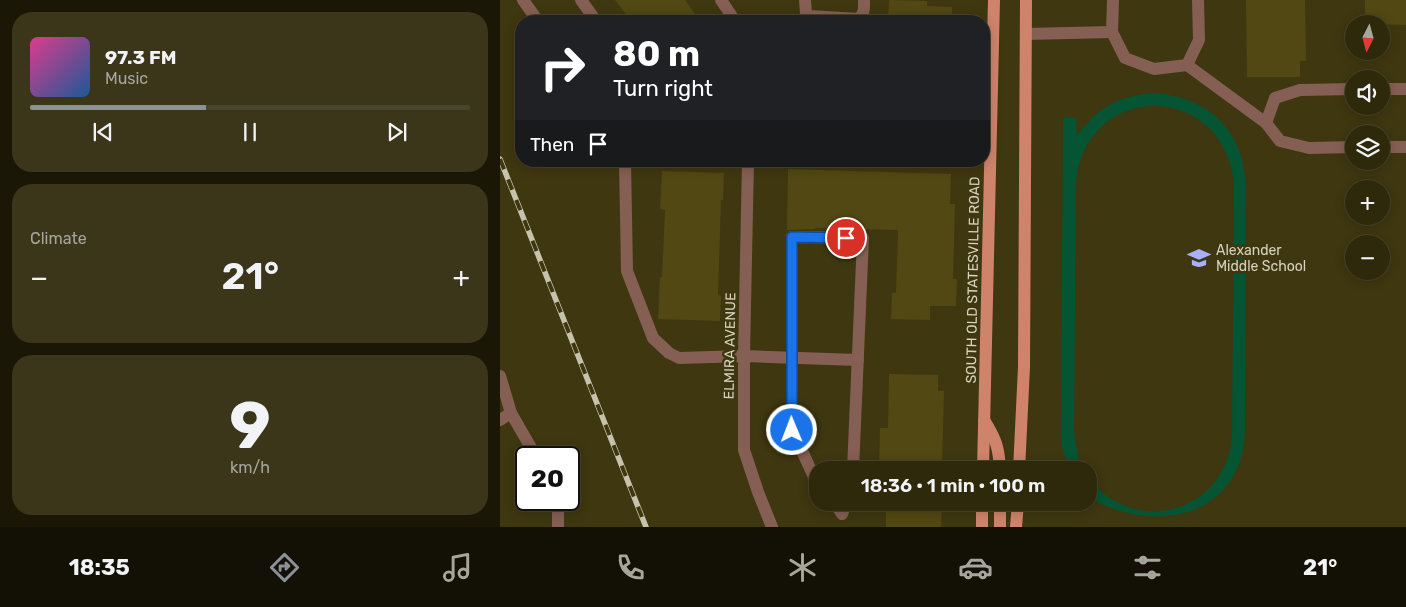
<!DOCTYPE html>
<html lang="en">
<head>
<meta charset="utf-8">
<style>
  :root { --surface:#2f290c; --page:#3b351a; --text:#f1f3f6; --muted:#a7a69d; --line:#4a452d; --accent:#8c9099 }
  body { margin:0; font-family:Rubik,sans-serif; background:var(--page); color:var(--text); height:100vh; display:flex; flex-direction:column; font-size:19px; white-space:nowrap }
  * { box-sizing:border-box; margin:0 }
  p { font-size:16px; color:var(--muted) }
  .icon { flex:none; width:28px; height:28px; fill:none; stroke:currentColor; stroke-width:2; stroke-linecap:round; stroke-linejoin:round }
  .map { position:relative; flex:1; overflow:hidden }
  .sheet { display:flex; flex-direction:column; gap:12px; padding:12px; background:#1a1707; width:500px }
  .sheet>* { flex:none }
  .banner { position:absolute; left:15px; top:15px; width:475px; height:152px; border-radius:20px; box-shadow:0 2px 12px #0003,0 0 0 1px var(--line); background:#202124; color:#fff; overflow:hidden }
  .needle { width:32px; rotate:186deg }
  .controls { position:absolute; left:845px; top:15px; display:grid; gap:10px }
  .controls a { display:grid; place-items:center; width:45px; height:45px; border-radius:50%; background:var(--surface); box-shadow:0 2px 12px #0003,0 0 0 1px var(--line); font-size:25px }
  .speed { position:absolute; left:15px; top:446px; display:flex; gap:10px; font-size:25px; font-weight:700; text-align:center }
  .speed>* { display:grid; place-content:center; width:65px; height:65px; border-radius:50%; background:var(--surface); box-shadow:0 2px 12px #0003,0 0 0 1px var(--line); line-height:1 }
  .speed .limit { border:2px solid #111; border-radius:8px; background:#fff; color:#111 }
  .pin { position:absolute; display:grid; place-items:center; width:42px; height:42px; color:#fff; margin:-21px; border:2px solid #fff; border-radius:50%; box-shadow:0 1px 5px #0007 }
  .me { position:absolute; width:55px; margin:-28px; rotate:359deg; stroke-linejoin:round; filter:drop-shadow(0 0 4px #0008) }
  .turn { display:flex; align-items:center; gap:18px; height:105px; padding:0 15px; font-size:22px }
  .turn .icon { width:65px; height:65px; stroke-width:2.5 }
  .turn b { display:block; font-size:35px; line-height:42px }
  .then { display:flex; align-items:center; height:48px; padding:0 15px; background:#0003; gap:10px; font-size:19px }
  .big { font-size:38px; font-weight:600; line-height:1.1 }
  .sheet .tile { flex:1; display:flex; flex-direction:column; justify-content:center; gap:8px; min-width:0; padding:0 18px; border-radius:20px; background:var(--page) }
  .sheet .dial { align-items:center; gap:0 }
  .dial b { font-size:65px; line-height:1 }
  .song { display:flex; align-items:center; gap:15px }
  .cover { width:60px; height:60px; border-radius:8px; background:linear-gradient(135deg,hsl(330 70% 55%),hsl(210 70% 35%)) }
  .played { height:5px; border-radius:2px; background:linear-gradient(90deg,var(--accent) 40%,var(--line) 40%) }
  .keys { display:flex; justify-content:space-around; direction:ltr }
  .heat { display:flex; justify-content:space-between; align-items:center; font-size:28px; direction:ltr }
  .trip { position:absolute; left:309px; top:461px; width:288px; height:50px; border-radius:20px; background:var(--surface); box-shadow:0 2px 12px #0003,0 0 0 1px var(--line); font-weight:600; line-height:50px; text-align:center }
  .tabs { display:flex; height:80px; justify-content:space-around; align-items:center; background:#131005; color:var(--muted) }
  .tabs .icon { width:35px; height:35px }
  .tabs .current { color:var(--accent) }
  .tabs b { font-size:22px; color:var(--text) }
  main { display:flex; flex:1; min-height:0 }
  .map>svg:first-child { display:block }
</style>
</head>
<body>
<main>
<section class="sheet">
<div class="tile">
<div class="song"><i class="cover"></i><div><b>97.3 FM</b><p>Music</p></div></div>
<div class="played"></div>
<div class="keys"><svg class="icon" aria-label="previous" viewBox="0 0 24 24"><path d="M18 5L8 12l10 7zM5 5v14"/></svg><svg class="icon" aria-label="pause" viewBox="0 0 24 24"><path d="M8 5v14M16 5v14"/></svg><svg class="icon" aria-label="next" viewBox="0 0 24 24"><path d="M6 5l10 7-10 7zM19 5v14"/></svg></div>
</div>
<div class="tile"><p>Climate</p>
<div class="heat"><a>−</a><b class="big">21°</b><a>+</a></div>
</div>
<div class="tile dial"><b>9</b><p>km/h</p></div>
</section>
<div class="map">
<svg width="906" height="527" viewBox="0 0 906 527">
  <rect width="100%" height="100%" fill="#3f3710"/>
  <path fill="#055433" d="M656 93C710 98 743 131 746 185L745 434C744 444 743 454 739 464 714 527 638 527 588 497V476C621 525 693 523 722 471 729 459 731 447 732 434L734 185C725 80 585 80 576 183L574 432 578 456 584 470H569L562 446 561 432 563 118H576L577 136C597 107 621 95 656 93Z"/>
  <g fill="#524813">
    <path d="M115 0H185L200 21H131Z"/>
    <path d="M389 0 427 1V6L452 7V21H388Z"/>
    <path d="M746 0H805L806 61H800V77H747Z"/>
    <path d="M865 0H906V25L865 24Z"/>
    <path d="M288 169 451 174 450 204H455L453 279H457L456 306H430V320L391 319 392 293H396L398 230 315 228V229L287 230Z"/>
    <path d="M162 171 224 173 223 200H221L218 295 221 296 220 321 158 319 160 277H162L165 210 160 209Z"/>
    <path d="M389 374 438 375V391H444L442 470H379L380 428H388Z"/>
    <path d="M386 502H442L441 527H386Z"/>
  </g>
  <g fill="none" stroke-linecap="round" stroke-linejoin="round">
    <g stroke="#855f53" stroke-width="12">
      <path d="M23 0 38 21"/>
      <path d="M81 0 96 21"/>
      <path d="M221 0 233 18 234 21"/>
      <path d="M305 0 306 14 310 16 358 19C365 14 364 8 364 0"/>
      <path d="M613 0 612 32 625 58 654 69 687 65 699 40 698 0"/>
      <path d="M526 34 612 32"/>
      <path d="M687 65 766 123 780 141 809 148 854 147"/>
      <path d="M881 89H906"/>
      <path d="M766 123 775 98 800 90 854 89"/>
      <path d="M881 147H906"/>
      <path d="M125 161 127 271 153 338 169 353 179 358 244 356 358 360"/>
      <path d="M248 161 244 356V450L258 492 272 527"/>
      <path d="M0 376 11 413 37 458"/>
      <path d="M0 420 11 413"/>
      <path d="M318 481 314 477 292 429V237L363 238 353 470"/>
      <path d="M58 500V527"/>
      <path d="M334 502 342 514 347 502"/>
    </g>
    <g stroke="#d0836b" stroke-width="12">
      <path d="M484 420C496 439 499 448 500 470"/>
      <path d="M483 470 494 0"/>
      <path d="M519 470 524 367 526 0"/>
      <path d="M482 527V502"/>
      <path d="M500 527V502"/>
      <path d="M516 527 518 502"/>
    </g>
    <defs>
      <path id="rail" d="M0 159 146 527"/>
    </defs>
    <use href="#rail" stroke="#c7c2ab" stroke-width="5.5"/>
    <use href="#rail" stroke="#3f3710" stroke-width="4" stroke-dasharray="11" stroke-linecap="butt"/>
  </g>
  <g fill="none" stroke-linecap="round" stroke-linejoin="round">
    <defs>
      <path id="route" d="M292 430V237L346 238"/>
    </defs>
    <use href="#route" stroke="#114b97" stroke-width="12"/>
    <use href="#route" stroke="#1a73e8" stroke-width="9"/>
  </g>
  <defs>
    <symbol id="school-bare" viewBox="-9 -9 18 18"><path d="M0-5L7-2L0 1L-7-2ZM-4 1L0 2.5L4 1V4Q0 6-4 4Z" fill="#a7b0fc" stroke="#3f3710" stroke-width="2.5" paint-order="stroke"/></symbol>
  </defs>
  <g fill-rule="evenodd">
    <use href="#school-bare" x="683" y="242" width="32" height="32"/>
  </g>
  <g text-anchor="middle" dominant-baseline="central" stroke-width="5" stroke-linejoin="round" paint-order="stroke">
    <g font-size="14" fill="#d7d3be" stroke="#3f3710" text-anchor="start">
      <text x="716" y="250">Alexander<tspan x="716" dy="16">Middle School</tspan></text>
    </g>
    <g font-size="14" fill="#d7d3be" stroke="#3f3710">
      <text transform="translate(473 280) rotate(-89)">SOUTH OLD STATESVILLE ROAD</text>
      <text transform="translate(230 346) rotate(-89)">ELMIRA AVENUE</text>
    </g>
  </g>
</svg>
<div class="controls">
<a><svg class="needle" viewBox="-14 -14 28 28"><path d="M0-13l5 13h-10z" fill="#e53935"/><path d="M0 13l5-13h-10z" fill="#a7a69d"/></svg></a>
<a><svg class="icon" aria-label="sound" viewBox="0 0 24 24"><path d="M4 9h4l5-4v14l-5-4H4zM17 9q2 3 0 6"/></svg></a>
<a><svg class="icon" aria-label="layers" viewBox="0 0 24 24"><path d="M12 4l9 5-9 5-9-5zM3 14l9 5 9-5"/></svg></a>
<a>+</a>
<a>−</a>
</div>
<div class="speed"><div class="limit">20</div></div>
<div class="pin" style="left:346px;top:238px;background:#d93025"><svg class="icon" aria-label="arrive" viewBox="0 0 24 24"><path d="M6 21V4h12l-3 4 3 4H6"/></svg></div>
<svg class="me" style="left:292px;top:430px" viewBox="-20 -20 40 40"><circle r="17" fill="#1a73e8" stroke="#fff" stroke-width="3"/><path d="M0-11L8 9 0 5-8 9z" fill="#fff"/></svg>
<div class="trip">18:36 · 1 min · 100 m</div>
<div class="banner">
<div class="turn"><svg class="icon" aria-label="right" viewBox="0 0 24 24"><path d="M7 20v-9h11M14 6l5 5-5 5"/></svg><div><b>80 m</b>Turn right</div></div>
<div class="then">Then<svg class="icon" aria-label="arrive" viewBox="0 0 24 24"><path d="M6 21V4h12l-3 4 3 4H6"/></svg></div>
</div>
</div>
</main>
<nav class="tabs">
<b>18:35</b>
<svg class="icon current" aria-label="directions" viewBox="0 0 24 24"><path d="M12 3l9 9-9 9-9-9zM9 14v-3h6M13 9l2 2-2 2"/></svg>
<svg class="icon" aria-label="music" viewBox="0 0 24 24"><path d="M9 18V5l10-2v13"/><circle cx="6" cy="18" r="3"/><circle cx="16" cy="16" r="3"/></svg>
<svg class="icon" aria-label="phone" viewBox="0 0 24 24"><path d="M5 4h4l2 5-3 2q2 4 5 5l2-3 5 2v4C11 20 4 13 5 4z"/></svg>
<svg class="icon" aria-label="climate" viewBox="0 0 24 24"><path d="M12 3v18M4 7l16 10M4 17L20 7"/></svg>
<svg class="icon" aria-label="car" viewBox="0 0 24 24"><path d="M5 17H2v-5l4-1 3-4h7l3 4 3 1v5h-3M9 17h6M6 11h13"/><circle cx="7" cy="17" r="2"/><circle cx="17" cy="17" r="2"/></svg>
<svg class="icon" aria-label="filters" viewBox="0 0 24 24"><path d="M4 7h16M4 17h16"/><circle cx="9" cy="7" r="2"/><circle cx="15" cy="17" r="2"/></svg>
<b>21°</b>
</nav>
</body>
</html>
